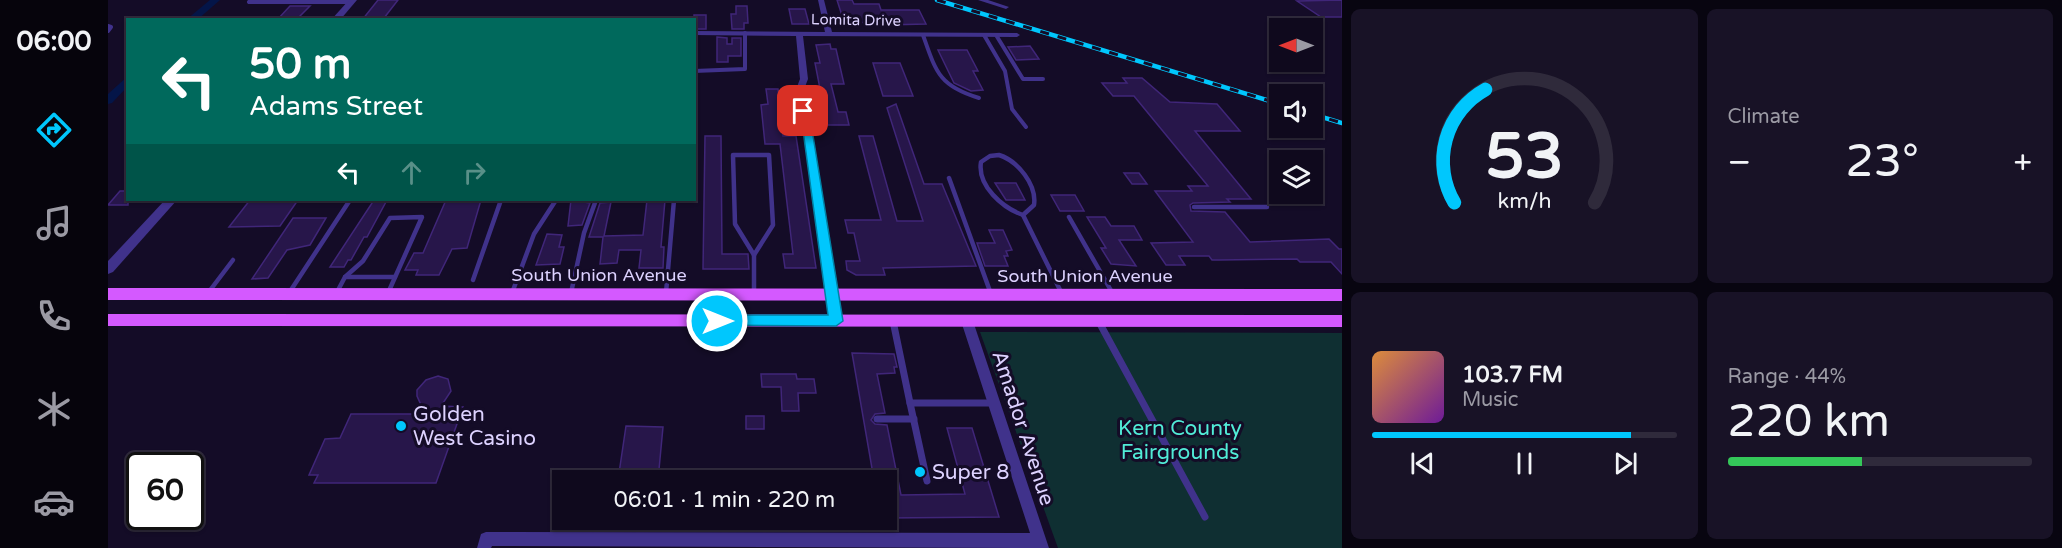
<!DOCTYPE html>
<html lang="en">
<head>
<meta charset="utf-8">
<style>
  :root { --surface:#0f091d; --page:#181226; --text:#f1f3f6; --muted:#9b9aa4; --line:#2f2a3b; --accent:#00c7fd }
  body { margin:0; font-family:"Varela Round",sans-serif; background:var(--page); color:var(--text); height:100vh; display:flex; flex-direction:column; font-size:22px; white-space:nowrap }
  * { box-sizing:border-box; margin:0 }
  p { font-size:20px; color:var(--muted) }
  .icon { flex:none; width:33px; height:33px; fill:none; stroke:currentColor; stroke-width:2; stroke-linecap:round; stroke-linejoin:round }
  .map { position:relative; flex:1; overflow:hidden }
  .sheet { display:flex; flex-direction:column; gap:9px; padding:9px; background:#080510; width:720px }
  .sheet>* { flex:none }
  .hud { position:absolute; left:18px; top:18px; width:570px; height:183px; border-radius:0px; box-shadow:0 2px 4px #0004,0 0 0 2px var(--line); background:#00695c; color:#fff; overflow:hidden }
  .needle { width:39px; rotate:270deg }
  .fabs { position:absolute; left:1161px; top:18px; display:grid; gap:12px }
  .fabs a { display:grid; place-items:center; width:54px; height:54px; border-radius:0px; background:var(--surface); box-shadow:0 2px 4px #0004,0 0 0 2px var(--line); font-size:30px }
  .speed { position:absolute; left:18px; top:452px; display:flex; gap:12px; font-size:30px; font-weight:700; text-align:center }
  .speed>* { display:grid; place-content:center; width:78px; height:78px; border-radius:50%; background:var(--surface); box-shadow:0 2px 4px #0004,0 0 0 2px var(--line); line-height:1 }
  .speed .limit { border:3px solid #111; border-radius:9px; background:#fff; color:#111 }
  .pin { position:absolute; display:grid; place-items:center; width:51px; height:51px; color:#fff; margin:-26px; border-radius:12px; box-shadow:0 3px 9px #0006 }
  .me { position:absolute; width:66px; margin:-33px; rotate:90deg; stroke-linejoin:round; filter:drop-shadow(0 0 4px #0008) }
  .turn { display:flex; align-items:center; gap:21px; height:126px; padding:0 24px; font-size:27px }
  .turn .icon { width:78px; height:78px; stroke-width:2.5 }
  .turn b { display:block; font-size:42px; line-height:51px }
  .lanes { display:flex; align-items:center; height:57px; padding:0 24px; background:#0003; justify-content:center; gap:30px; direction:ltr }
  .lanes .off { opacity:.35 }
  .big { font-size:45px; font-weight:600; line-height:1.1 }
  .sheet .tile { flex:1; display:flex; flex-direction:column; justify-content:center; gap:9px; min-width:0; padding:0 21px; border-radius:9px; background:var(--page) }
  .sheet .dial { align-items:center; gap:0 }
  .dial svg { height:156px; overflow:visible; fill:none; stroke:var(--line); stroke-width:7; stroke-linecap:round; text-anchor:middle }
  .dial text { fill:var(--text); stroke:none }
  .song { display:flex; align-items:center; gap:18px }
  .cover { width:72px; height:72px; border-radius:9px; background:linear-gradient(135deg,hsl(30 70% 55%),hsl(280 70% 35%)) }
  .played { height:6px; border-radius:3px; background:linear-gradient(90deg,var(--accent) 85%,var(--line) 85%) }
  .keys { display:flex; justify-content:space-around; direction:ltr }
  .heat { display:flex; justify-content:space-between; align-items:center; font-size:33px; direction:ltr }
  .charge { height:9px; border-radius:4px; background:linear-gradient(90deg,#34c759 44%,var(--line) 0) }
  .sheet .tiles { flex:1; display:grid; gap:9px; grid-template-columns:repeat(2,1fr) }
  .trip { position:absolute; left:444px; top:470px; width:345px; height:60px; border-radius:0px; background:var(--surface); box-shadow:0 2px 4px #0004,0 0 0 2px var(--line); font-weight:600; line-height:60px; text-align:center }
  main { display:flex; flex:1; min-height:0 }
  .tabs { display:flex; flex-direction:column; width:108px; justify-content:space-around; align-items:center; background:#06040c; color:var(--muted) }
  .tabs .icon { width:42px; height:42px }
  .tabs .selected { color:var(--accent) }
  .tabs b { font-size:27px; color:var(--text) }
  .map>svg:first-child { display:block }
</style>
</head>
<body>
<main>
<nav class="tabs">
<b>06:00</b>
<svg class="icon selected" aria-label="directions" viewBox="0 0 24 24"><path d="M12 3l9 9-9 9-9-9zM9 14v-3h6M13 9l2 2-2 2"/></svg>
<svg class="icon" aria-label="music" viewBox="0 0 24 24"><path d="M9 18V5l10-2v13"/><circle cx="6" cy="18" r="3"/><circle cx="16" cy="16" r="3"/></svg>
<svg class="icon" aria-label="phone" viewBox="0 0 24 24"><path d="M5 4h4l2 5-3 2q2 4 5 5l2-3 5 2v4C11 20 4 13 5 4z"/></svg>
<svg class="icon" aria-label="climate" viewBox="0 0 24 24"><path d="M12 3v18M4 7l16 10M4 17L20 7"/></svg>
<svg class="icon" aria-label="car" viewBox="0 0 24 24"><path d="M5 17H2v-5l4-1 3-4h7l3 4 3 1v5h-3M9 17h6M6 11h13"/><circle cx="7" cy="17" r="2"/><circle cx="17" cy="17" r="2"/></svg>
</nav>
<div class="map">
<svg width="1234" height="548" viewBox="0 0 1234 548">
  <rect width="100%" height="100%" fill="#140c27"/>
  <path fill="#0f2f32" d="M872 332 1234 333V548H950Z"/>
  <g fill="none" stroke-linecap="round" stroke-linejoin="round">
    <g fill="#041548" fill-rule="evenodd">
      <path d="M102 0H112L89 20H78Z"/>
      <path d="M20 76V86L4 103 0 104V94Z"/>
    </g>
  </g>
  <g fill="#27164a" stroke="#402679" stroke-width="1.5">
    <path d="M270 0H290L276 18 254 20Z"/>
    <path d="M729 0H744L746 4H771L773 10H811L818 24 777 25 776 23 736 22Z"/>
    <path d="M1234 0V17H1213L1189 1Z"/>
    <path d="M182 6H202L190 18 169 20Z"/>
    <path d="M628 6H639L640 23H636V29H624L623 14H628Z"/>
    <path d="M681 9H697L701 24H684Z"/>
    <rect x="586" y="15" width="12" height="14"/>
    <path d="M609 37 619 38V44H624V38H633V56H620V62H609Z"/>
    <path d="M722 44 723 49H728L736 84H723L730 112H738L741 125H719L707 63H712L708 45Z"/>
    <path d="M922 46 931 59 908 60 900 47Z"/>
    <path d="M830 50H859L870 71H865L875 90 863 91 846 83Z"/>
    <path d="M765 63H792L805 96H775Z"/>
    <path d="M1015 78H1034L1062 102 1109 104 1132 131H1087L1143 199H1119L1122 202 1085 203 1082 205 1083 211 1117 212 1142 242 1221 239 1231 249H1234V274L1223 262H1192L1189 259 1111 260H1104L1101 256H1071L1077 265H1058L1043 243 1085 242 1047 191H1084L1080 186H1100L1026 96H1005L994 83H1019Z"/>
    <path d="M658 89H670L675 136H688L708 268H677L675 254H685L672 144H657L653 105 660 104Z"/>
    <path d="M788 104 816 184H834L868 266 775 268 777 275H748L739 270 738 261H752L746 233H740L737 220H773L751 136H765L789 221H815L779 108Z"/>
    <path d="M597 136H613L614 254H640L641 269H595Z"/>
    <path d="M1016 173H1031L1039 184H1024Z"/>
    <path d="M887 183H908L917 200H898Z"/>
    <path d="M12 191H20V205H0Z"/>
    <path d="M943 195H967L976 211H952Z"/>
    <path d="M142 200H190L172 226 121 227Z"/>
    <path d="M266 200H279L259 237H256L243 260H240L236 267H222Z"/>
    <path d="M338 200H373L359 248 344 249 331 275H308L310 270H297L306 253H315Z"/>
    <path d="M463 200 482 203 474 225 460 226Z"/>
    <path d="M539 200H557L553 247H556L555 268H531L533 250H511L509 263 492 264 495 237H481L492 203 503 202 496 236 535 235Z"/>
    <path d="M979 217H997L1003 226H1026L1034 240H1011L1028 266 1003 264 993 248H998Z"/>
    <path d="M185 218H218L202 245 179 250 160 278 144 279Z"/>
    <path d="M881 230H895L904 250 898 251 900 256H896L900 266H877L869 243H887Z"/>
    <path d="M439 234 454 235 451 247H456L452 264 428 265Z"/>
    <path d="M744 353 786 354 789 367H786L787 373 769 374 777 413 767 414 763 420 767 424 779 425 793 495 857 494 839 428H864L891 517 778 518V480H766Z"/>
    <path d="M653 374H688L689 379H706L708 393H690L691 411H674L673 387H654Z"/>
    <path d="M330 376 340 379 343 391 333 406 355 407 328 483H206L210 475H201L217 439 232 438 243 414H317L309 396V390L318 380Z"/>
    <rect x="638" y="416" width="18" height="13"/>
    <path d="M518 426 555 427 550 480H510Z"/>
  </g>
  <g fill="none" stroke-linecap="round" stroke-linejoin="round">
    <g stroke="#40328b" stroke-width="4">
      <path d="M143 0 141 2H243"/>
      <path d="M0 26 3 27 0 31"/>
      <path d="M815 35C828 72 831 86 871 98"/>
      <path d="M876 35 897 71 904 109 918 127"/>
      <path d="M888 35 915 79H935"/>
      <path d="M586 71 637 69V33"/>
    </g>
    <g stroke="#40328b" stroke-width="4.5">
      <path d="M625 155H661L665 225 646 255 627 224Z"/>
      <path d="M891 155C910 161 929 185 926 205L915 215C895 208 869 186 873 162L882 156Z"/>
      <path d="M841 178 883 294"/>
      <path d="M1086 207H1159"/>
      <path d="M915 215 954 294"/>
      <path d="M961 217 1005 294"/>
      <path d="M646 255V294"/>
      <path d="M237 277H287"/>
      <path d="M365 280 393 200"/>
      <path d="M229 292 237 277 255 261 282 218 314 217 280 293"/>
      <path d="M100 293 125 260"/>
      <path d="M181 293 242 200"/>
      <path d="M404 293 426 234 448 200"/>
      <path d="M463 293 476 233 488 200"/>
      <path d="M558 293 566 200"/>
    </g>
    <g stroke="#40328b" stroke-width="7">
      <path d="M785 321 802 403"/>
      <path d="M991 322 1097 517"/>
      <path d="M769 419H806"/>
      <path d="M819 481 802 403H885"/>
    </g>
    <g fill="#40328b" fill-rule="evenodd">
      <path d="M710 0H716L724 32 909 33 912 35 909 37 695 36 700 79 695 92 704 129 734 321 732 324H724L722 321 696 129 687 92 692 79 688 36 586 35V31L717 32Z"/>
      <path d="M870 0H880L901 7 898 9Z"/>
      <path d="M859 317 863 318 865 321 941 548 384 546 383 548H369L373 534 378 532 922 533 853 321 855 318Z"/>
    </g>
    <g fill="#40328b" fill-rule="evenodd">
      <path d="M241 0H249L232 20H223Z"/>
      <path d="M57 200H69L5 272 0 274V261Z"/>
    </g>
    <g fill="#d459ff" fill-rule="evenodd">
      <path d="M0 288 1234 289V301L0 300Z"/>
      <path d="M0 314 1234 315V327L0 326Z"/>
    </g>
    <defs>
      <g id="rail">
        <path d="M829 0 1172 104"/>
        <path d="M1204 114 1234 123"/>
      </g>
    </defs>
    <use href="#rail" stroke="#00c7fd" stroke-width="4.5"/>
    <use href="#rail" stroke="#140c27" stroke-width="3" stroke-dasharray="9" stroke-linecap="butt"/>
  </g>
  <path fill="#00c7fd" stroke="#0081a4" stroke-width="1.5" d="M692 108 701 111 735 321 728 326 603 325 601 321 603 317 609 315H720Z"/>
  <g fill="#00c7fd" stroke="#140c27" stroke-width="2">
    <circle cx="293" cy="426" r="6"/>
    <circle cx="812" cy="472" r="6"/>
  </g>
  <g text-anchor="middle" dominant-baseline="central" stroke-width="6" stroke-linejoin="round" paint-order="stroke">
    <g font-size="15" fill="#ddd2ff" stroke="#140c27">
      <text transform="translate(748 20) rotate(1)">Lomita Drive</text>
    </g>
    <g font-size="18" fill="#ddd2ff" stroke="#140c27">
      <text x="491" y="275">South Union Avenue</text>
      <text x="977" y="276">South Union Avenue</text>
    </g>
    <g font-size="21" fill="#ddd2ff" stroke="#140c27" text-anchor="start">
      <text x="305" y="414">Golden<tspan x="305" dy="24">West Casino</tspan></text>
      <text x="824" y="472">Super 8</text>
    </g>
    <g font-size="21" fill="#ddd2ff" stroke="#140c27">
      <text transform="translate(915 428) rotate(72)">Amador Avenue</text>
    </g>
    <g font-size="21" fill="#51ecd7" stroke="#140c27">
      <text x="1072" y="428">Kern County<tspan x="1072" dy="24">Fairgrounds</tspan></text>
    </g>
  </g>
</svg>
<div class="fabs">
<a><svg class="needle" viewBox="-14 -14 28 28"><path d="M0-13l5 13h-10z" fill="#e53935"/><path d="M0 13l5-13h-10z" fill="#9b9aa4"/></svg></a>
<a><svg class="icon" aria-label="sound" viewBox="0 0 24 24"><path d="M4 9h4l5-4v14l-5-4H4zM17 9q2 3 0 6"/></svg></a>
<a><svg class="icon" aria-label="layers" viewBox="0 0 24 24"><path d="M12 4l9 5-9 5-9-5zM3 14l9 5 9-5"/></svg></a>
</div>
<div class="speed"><div class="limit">60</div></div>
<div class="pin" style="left:695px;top:111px;background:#d93025"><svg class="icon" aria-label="arrive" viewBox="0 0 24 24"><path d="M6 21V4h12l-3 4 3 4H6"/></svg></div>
<svg class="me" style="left:609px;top:321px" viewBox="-20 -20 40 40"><circle r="17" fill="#00c7fd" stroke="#fff" stroke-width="3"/><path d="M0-11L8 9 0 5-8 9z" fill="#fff"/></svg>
<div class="trip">06:01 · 1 min · 220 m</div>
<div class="hud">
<div class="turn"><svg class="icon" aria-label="left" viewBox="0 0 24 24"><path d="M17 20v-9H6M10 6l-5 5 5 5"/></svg><div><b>50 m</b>Adams Street</div></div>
<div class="lanes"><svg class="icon" aria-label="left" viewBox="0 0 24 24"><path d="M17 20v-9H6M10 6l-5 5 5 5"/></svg><svg class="icon off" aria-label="ahead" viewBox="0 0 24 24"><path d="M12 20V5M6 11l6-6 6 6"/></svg><svg class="icon off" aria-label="right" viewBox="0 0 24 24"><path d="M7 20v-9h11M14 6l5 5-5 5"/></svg></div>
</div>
</div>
<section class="sheet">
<div class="tiles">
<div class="tile dial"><svg viewBox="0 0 100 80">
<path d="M14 69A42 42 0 1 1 86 69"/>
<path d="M14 69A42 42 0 0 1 30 11" stroke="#00c7fd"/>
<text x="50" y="56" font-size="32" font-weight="700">53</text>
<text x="50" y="72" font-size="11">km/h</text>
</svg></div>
<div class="tile"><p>Climate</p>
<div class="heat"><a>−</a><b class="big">23°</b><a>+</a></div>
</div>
<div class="tile">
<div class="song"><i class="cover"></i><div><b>103.7 FM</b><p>Music</p></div></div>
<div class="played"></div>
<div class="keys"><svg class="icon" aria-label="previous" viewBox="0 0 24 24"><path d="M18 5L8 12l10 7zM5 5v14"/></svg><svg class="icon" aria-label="pause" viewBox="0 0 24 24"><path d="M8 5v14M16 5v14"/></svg><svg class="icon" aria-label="next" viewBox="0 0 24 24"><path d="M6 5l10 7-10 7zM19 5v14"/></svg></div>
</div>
<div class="tile"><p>Range · 44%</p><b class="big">220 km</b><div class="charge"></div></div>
</div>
</section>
</main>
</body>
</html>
